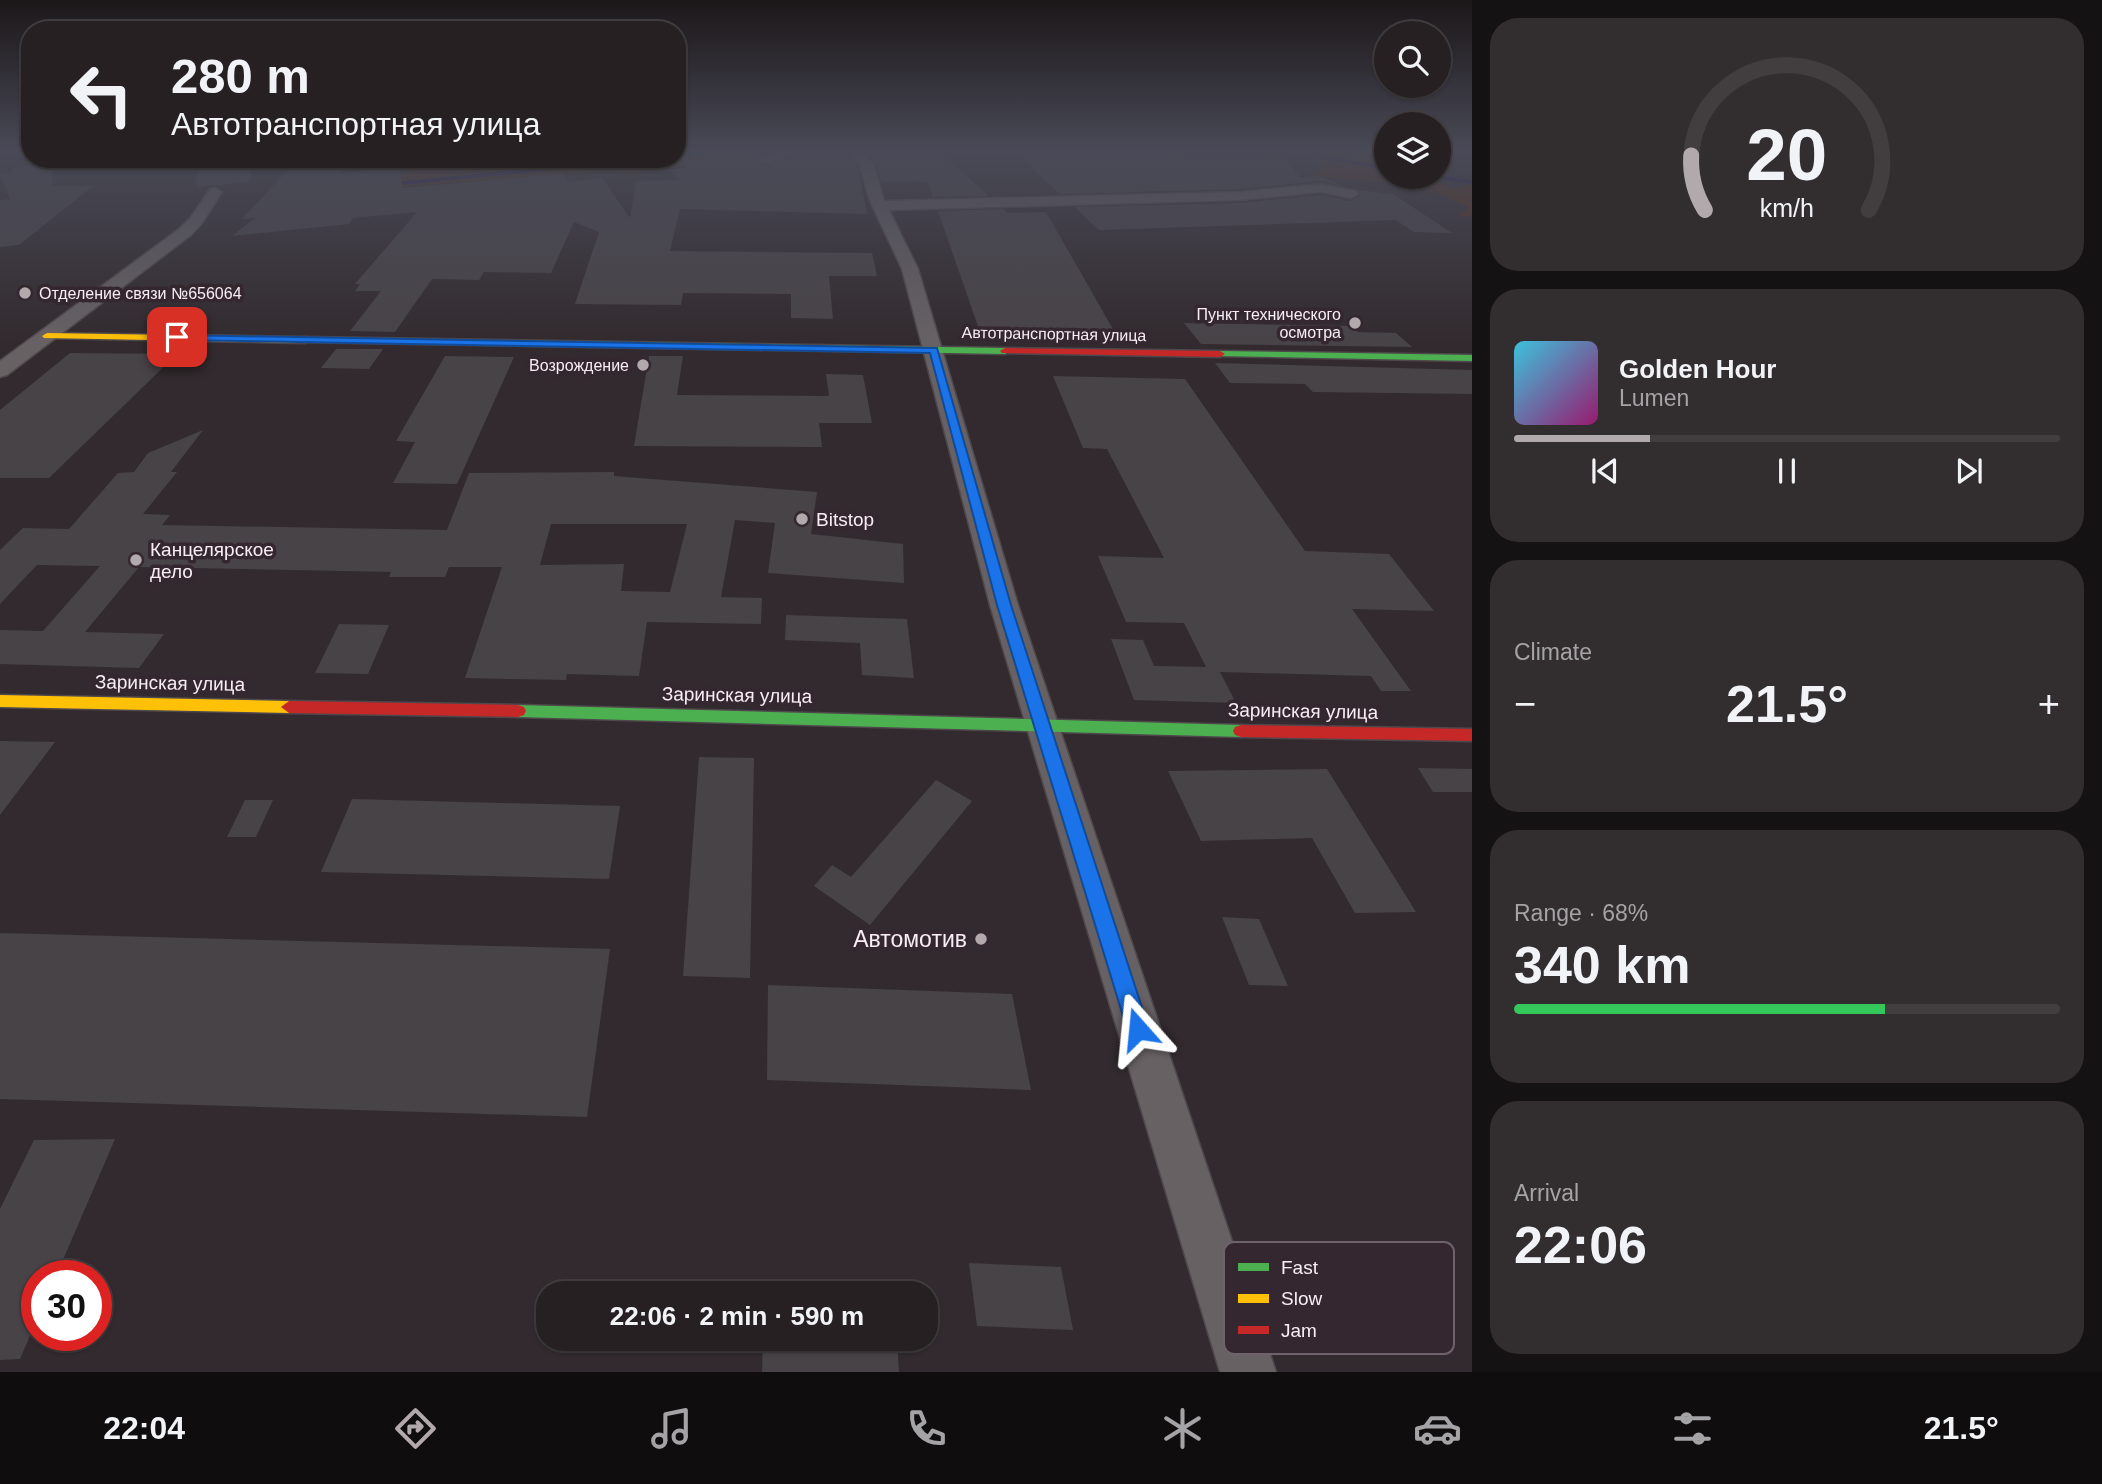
<!DOCTYPE html>
<html lang="en">
<head>
<meta charset="utf-8">
<style>
  :root { --surface:#262022; --page:#322d2f; --text:#f1f3f6; --muted:#a4a3a5; --line:#423e40; --accent:#b2a9ad }
  body { margin:0; font-family:Helvetica,sans-serif; background:var(--page); color:var(--text); height:100vh; display:flex; flex-direction:column; font-size:26px; white-space:nowrap }
  * { box-sizing:border-box; margin:0 }
  p { font-size:23px; color:var(--muted) }
  .icon { flex:none; width:38px; height:38px; fill:none; stroke:currentColor; stroke-width:2; stroke-linecap:round; stroke-linejoin:round }
  .map { position:relative; flex:1; overflow:hidden }
  .details { display:flex; flex-direction:column; gap:18px; padding:18px; background:#151213; width:630px }
  .details>* { flex:none }
  .top-card { position:absolute; left:21px; top:21px; width:665px; height:147px; border-radius:28px; box-shadow:0 2px 5px #0004,0 0 0 2px var(--line); background:#262022; color:var(--text); overflow:hidden }
  .controls { position:absolute; left:1374px; top:21px; display:grid; gap:14px }
  .controls a { display:grid; place-items:center; width:77px; height:77px; border-radius:50%; background:var(--surface); box-shadow:0 2px 5px #0004,0 0 0 2px var(--line); font-size:35px }
  .speed { position:absolute; left:21px; top:1260px; display:flex; gap:14px; font-size:35px; font-weight:700; text-align:center }
  .speed>* { display:grid; place-content:center; width:91px; height:91px; border-radius:50%; background:var(--surface); box-shadow:0 2px 5px #0004,0 0 0 2px var(--line); line-height:1 }
  .speed .limit { border:10px solid #d22; background:#fff; color:#111 }
  .pin { position:absolute; display:grid; place-items:center; width:60px; height:60px; color:#fff; margin:-30px; border-radius:14px; box-shadow:0 4px 10px #0006 }
  .me { position:absolute; width:77px; margin:-38px; rotate:342deg; stroke-linejoin:round; filter:drop-shadow(0 0 5px #0008) }
  .turn { display:flex; align-items:center; gap:24px; height:147px; padding:0 35px; font-size:32px }
  .turn .icon { width:91px; height:91px; stroke-width:2.5 }
  .turn b { display:block; font-size:49px; line-height:60px }
  .big { font-size:52px; font-weight:700; line-height:1.1 }
  .details .card { flex:1; display:flex; flex-direction:column; justify-content:center; gap:10px; min-width:0; padding:0 24px; border-radius:28px; background:var(--page) }
  .details .dial { align-items:center; gap:0 }
  .dial svg { height:182px; overflow:visible; fill:none; stroke:var(--line); stroke-width:7; stroke-linecap:round; text-anchor:middle }
  .dial text { fill:var(--text); stroke:none }
  .song { display:flex; align-items:center; gap:21px }
  .cover { width:84px; height:84px; border-radius:10px; background:linear-gradient(135deg,hsl(190 70% 55%),hsl(320 70% 35%)) }
  .played { height:7px; border-radius:4px; background:linear-gradient(90deg,var(--accent) 25%,var(--line) 25%) }
  .keys { display:flex; justify-content:space-around; direction:ltr }
  .heat { display:flex; justify-content:space-between; align-items:center; font-size:38px; direction:ltr }
  .charge { height:10px; border-radius:5px; background:linear-gradient(90deg,#34c759 68%,var(--line) 0) }
  .trip { position:absolute; left:536px; top:1281px; width:402px; height:70px; border-radius:28px; background:var(--surface); box-shadow:0 2px 5px #0004,0 0 0 2px var(--line); font-weight:700; line-height:70px; text-align:center }
  .dock { display:flex; height:112px; justify-content:space-around; align-items:center; background:#0f0d0e; color:var(--muted) }
  .dock .icon { width:49px; height:49px }
  .dock .active { color:var(--accent) }
  .dock b { font-size:32px; color:var(--text) }
  main { display:flex; flex:1; min-height:0 }
  .map>svg:first-child { display:block }
</style>
</head>
<body>
<main>
<div class="map">
<svg width="1472" height="1372" viewBox="0 0 1472 1372">
  <rect width="100%" height="100%" fill="#322a2e"/>
  <g fill="#552a10">
    <path d="M677 150H766L767 152 630 175 612 172 563 174 398 187 400 175 416 169 417 159H476L498 166 533 159H677Z"/>
    <path d="M1222 150H1386V177H1419L1454 188 1472 184V217L1458 216 1469 208C1422 180 1362 181 1309 176L1323 167 1309 156Z"/>
  </g>
  <g fill="none" stroke-linecap="round" stroke-linejoin="round">
    <g stroke="#180b4f" stroke-width="3.5">
      <path d="M1279 150 1386 168"/>
      <path d="M677 156 725 150"/>
      <path d="M1435 177 1472 182"/>
      <path d="M393 184 646 159"/>
    </g>
  </g>
  <g fill="#484347" fill-rule="evenodd">
    <path d="M807 150H847L858 167 867 214 680 209 670 251 872 253 877 276H829L833 319 791 318V294L683 293 681 305 575 304 599 232 574 222 551 273 484 272 479 280 432 279 395 332 350 331 381 291H355L360 284H355L417 212 353 218 349 224 232 236 255 218 242 219 290 168 346 167 341 173 400 168 402 188 562 174 567 182 602 178 630 218 636 181 680 180 669 170 687 168 677 161 733 154 739 157 769 153 756 158 757 161 766 165Z"/>
    <path d="M867 152H939L989 196 933 197 928 182 881 181 877 165Z"/>
    <path d="M1018 155 1286 159 1300 178 1319 176 1343 186 1321 181 1240 189 1060 194Z"/>
    <path d="M199 159H253L249 182 197 187Z"/>
    <path d="M50 163 53 165 52 186H93L19 245 0 247V200L10 199 0 174 11 173 13 168Z"/>
    <path d="M1358 190 1393 194 1452 233 1414 232 1396 220 1099 230 1075 207 1240 203 1321 195 1350 201 1361 195Z"/>
    <path d="M1004 209 1008 213 1046 212 1118 338 981 335 938 211Z"/>
    <path d="M1184 323 1352 326 1358 332 1396 333 1412 347 1201 344Z"/>
    <path d="M336 349H383L369 369 321 368Z"/>
    <path d="M70 353 177 354 49 478H0V410Z"/>
    <path d="M445 356 514 357 457 484 393 483 415 442 396 441Z"/>
    <path d="M649 356H683L677 395 829 396 826 374 863 375 872 423H819L822 447 634 446Z"/>
    <path d="M1215 363 1472 370V394L1313 392 1305 384 1230 383Z"/>
    <path d="M1053 376 1185 379 1305 551 1389 554 1434 611 1352 609 1411 691H1381L1371 676 1220 672 1236 703 1134 700 1111 639 1143 640 1154 666 1206 667 1184 623 1126 622 1098 556 1164 558 1107 449 1083 448Z"/>
    <path d="M203 430 171 472H177L143 514 170 515 162 525 447 530 469 473 614 472V476L817 492 811 534 903 544 904 583 768 573 775 523 735 520 721 597 762 598 761 624 647 622 639 676 567 674 566 680 513 679 465 678 502 567H449L445 577H389L391 572 139 567 85 632 164 634 139 668 0 664V630L43 631 100 566 37 565 0 604V550L23 528 69 529 118 473 134 472 148 453ZM551 524H687L670 592 621 591 624 564 540 565Z"/>
    <path d="M786 615 907 619 914 678 862 675 860 643 785 640Z"/>
    <path d="M339 624 389 625 368 674 315 673Z"/>
    <path d="M0 741 55 742 0 815Z"/>
    <path d="M699 757 754 758 750 978 683 976Z"/>
    <path d="M1418 768 1472 769V792H1433Z"/>
    <path d="M1327 769 1416 912 1355 913 1312 838 1201 841 1168 771Z"/>
    <path d="M936 780 972 801 870 925 814 886 832 865 851 877Z"/>
    <path d="M352 799 620 806 609 879 321 872Z"/>
    <path d="M245 800H273L256 837H227Z"/>
    <path d="M1222 917 1259 919 1288 986 1249 985Z"/>
    <path d="M0 933 610 949 587 1117 0 1099Z"/>
    <path d="M768 985 1012 994 1031 1090 767 1080Z"/>
    <path d="M115 1139 56 1276H37V1319L20 1359 0 1360V1209L34 1140Z"/>
    <path d="M969 1263 1061 1267 1073 1330 977 1326Z"/>
    <path d="M763 1339H897L899 1372H762Z"/>
  </g>
  <g fill="none" stroke-linecap="round" stroke-linejoin="round">
    <defs>
      <g id="street">
        <path d="M785 150H804L765 163 758 159Z"/>
        <path d="M850 150H862L874 166 884 201 1240 192 1321 184 1356 191 1358 194 1351 198 1321 192 1240 200 889 210 918 269 1018 605 1276 1372H1220L990 605 902 269 870 201 860 166Z"/>
        <path d="M215 188 222 192 202 223 191 235 7 375 0 377V361L179 229 191 217 210 189Z"/>
      </g>
      <g id="fast">
        <path d="M305 337 1005 348 1010 351 1005 354 302 342V338Z"/>
        <path d="M1220 351 1472 355V361L1216 356 1215 354Z"/>
        <path d="M518 705 1241 725 1247 727 1249 731 1247 735 1241 737 518 717 512 715 510 711 512 707Z"/>
      </g>
      <g id="slow">
        <path d="M47 333 305 337 310 340 305 343 44 338 42 336Z"/>
        <path d="M0 695 289 701 297 707 289 713 0 707Z"/>
      </g>
      <g id="jam">
        <path d="M1005 348 1220 351 1225 354 1220 357 1002 353 1000 351Z"/>
        <path d="M289 701 518 705 524 707 526 711 524 715 518 717 289 713 281 707Z"/>
        <path d="M1241 725 1472 729V741L1241 737 1235 735 1233 731 1235 727Z"/>
      </g>
    </defs>
    <use href="#street" stroke="#4e474b" stroke-width="3"/>
    <use href="#fast" stroke="#4e474b" stroke-width="3"/>
    <use href="#slow" stroke="#4e474b" stroke-width="3"/>
    <use href="#jam" stroke="#4e474b" stroke-width="3"/>
    <use href="#street" fill="#676164" fill-rule="evenodd"/>
    <use href="#fast" fill="#4caf50" fill-rule="evenodd"/>
    <use href="#slow" fill="#ffc107" fill-rule="evenodd"/>
    <use href="#jam" fill="#c62828" fill-rule="evenodd"/>
  </g>
  <linearGradient id="sky" x2="0" y2="1"><stop stop-color="#1c1719"/><stop offset="0.44" stop-color="#494a57"/><stop offset="1" stop-color="#494a57" stop-opacity="0"/></linearGradient>
  <rect width="1472" height="342" fill="url(#sky)"/>
  <path fill="#1a73e8" stroke="#114b97" stroke-width="2" d="M174 335 937 348 1011 605 1149 1029 1145 1037 1138 1040 1130 1037 1127 1029 997 605 930 353 177 340 174 339Z"/>
  <g fill="#b2a9ad" stroke="#35272f" stroke-width="2.5">
    <circle cx="25" cy="293" r="7"/>
    <circle cx="1355" cy="323" r="7"/>
    <circle cx="643" cy="365" r="7"/>
    <circle cx="802" cy="519" r="7"/>
    <circle cx="136" cy="560" r="7"/>
    <circle cx="981" cy="939" r="7"/>
  </g>
  <g text-anchor="middle" dominant-baseline="central" stroke-width="7" stroke-linejoin="round" paint-order="stroke">
    <g font-size="16" fill="#f7edf2" stroke="#35272f" text-anchor="end">
      <text x="39" y="293" text-anchor="start">Отделение связи №656064</text>
      <text x="1341" y="314">Пункт технического<tspan x="1341" dy="18">осмотра</tspan></text>
      <text x="629" y="365">Возрождение</text>
    </g>
    <g font-size="16" fill="#f7edf2" stroke="#35272f">
      <text transform="translate(1054 334) rotate(1)">Автотранспортная улица</text>
    </g>
    <g font-size="19" fill="#f7edf2" stroke="#35272f" text-anchor="start">
      <text x="816" y="519">Bitstop</text>
      <text x="150" y="549">Канцелярское<tspan x="150" dy="22">дело</tspan></text>
    </g>
    <g font-size="19" fill="#f7edf2" stroke="#35272f">
      <text transform="translate(170 683) rotate(1)">Заринская улица</text>
      <text transform="translate(737 695) rotate(1)">Заринская улица</text>
      <text transform="translate(1303 711) rotate(1)">Заринская улица</text>
    </g>
    <g font-size="23" fill="#f7edf2" stroke="#35272f" text-anchor="end">
      <text x="967" y="939">Автомотив</text>
    </g>
  </g>
  <rect x="1224" y="1242" width="230" height="112" rx="10" fill="#35272f" stroke="#6f626a" stroke-width="2"/>
  <rect x="1238" y="1263" width="31" height="8" fill="#4caf50"/>
  <rect x="1238" y="1294" width="31" height="9" fill="#ffc107"/>
  <rect x="1238" y="1326" width="31" height="8" fill="#c62828"/>
  <g font-size="19" fill="#f7edf2">
    <text x="1281" y="1274">Fast</text>
    <text x="1281" y="1305">Slow</text>
    <text x="1281" y="1337">Jam</text>
  </g>
</svg>
<div class="controls">
<a><svg class="icon" aria-label="search" viewBox="0 0 24 24"><circle cx="10" cy="10" r="6"/><path d="M15 15l6 6"/></svg></a>
<a><svg class="icon" aria-label="layers" viewBox="0 0 24 24"><path d="M12 4l9 5-9 5-9-5zM3 14l9 5 9-5"/></svg></a>
</div>
<div class="speed"><div class="limit">30</div></div>
<div class="pin" style="left:177px;top:337px;background:#d93025"><svg class="icon" aria-label="arrive" viewBox="0 0 24 24"><path d="M6 21V4h12l-3 4 3 4H6"/></svg></div>
<svg class="me" style="left:1138px;top:1029px" viewBox="-20 -20 40 40"><path d="M0-17L14 15 0 8-14 15z" fill="#1a73e8" stroke="#fff" stroke-width="4"/></svg>
<div class="trip">22:06 · 2 min · 590 m</div>
<div class="top-card">
<div class="turn"><svg class="icon" aria-label="left" viewBox="0 0 24 24"><path d="M17 20v-9H6M10 6l-5 5 5 5"/></svg><div><b>280 m</b>Автотранспортная улица</div></div>
</div>
</div>
<section class="details">
<div class="card dial"><svg viewBox="0 0 100 80">
<path d="M14 69A42 42 0 1 1 86 69"/>
<path d="M14 69A42 42 0 0 1 8 45" stroke="#b2a9ad"/>
<text x="50" y="56" font-size="32" font-weight="700">20</text>
<text x="50" y="72" font-size="11">km/h</text>
</svg></div>
<div class="card">
<div class="song"><i class="cover"></i><div><b>Golden Hour</b><p>Lumen</p></div></div>
<div class="played"></div>
<div class="keys"><svg class="icon" aria-label="previous" viewBox="0 0 24 24"><path d="M18 5L8 12l10 7zM5 5v14"/></svg><svg class="icon" aria-label="pause" viewBox="0 0 24 24"><path d="M8 5v14M16 5v14"/></svg><svg class="icon" aria-label="next" viewBox="0 0 24 24"><path d="M6 5l10 7-10 7zM19 5v14"/></svg></div>
</div>
<div class="card"><p>Climate</p>
<div class="heat"><a>−</a><b class="big">21.5°</b><a>+</a></div>
</div>
<div class="card"><p>Range · 68%</p><b class="big">340 km</b><div class="charge"></div></div>
<div class="card"><p>Arrival</p><b class="big">22:06</b></div>
</section>
</main>
<nav class="dock">
<b>22:04</b>
<svg class="icon active" aria-label="directions" viewBox="0 0 24 24"><path d="M12 3l9 9-9 9-9-9zM9 14v-3h6M13 9l2 2-2 2"/></svg>
<svg class="icon" aria-label="music" viewBox="0 0 24 24"><path d="M9 18V5l10-2v13"/><circle cx="6" cy="18" r="3"/><circle cx="16" cy="16" r="3"/></svg>
<svg class="icon" aria-label="phone" viewBox="0 0 24 24"><path d="M5 4h4l2 5-3 2q2 4 5 5l2-3 5 2v4C11 20 4 13 5 4z"/></svg>
<svg class="icon" aria-label="climate" viewBox="0 0 24 24"><path d="M12 3v18M4 7l16 10M4 17L20 7"/></svg>
<svg class="icon" aria-label="car" viewBox="0 0 24 24"><path d="M5 17H2v-5l4-1 3-4h7l3 4 3 1v5h-3M9 17h6M6 11h13"/><circle cx="7" cy="17" r="2"/><circle cx="17" cy="17" r="2"/></svg>
<svg class="icon" aria-label="filters" viewBox="0 0 24 24"><path d="M4 7h16M4 17h16"/><circle cx="9" cy="7" r="2"/><circle cx="15" cy="17" r="2"/></svg>
<b>21.5°</b>
</nav>
</body>
</html>
